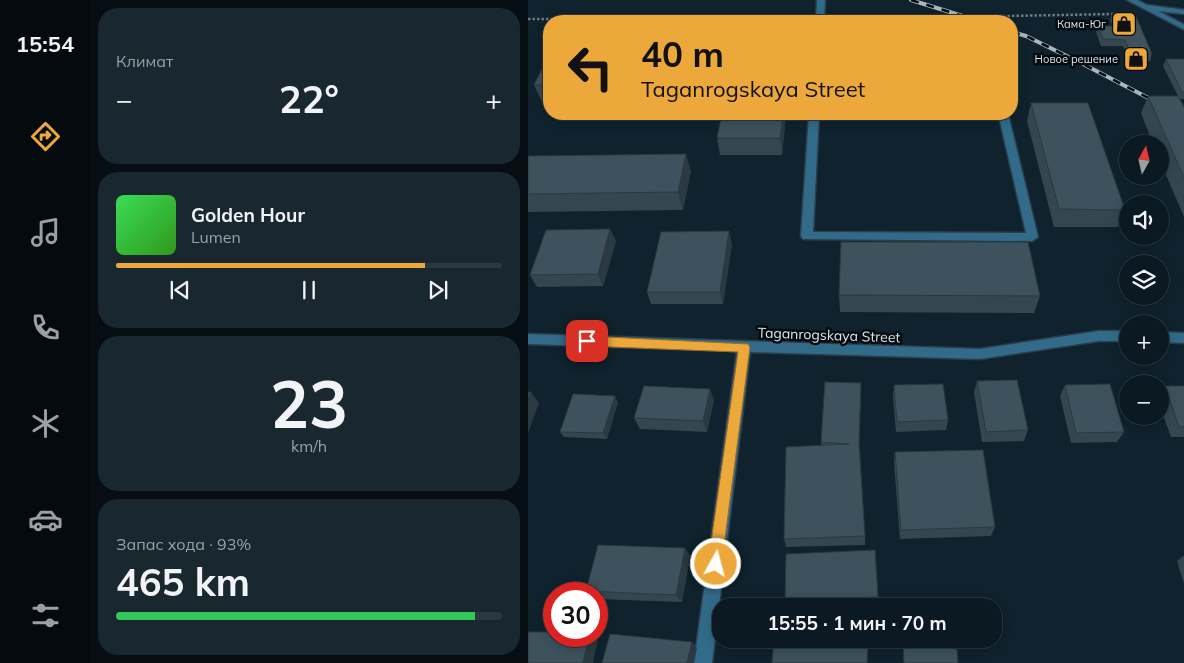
<!DOCTYPE html>
<html lang="ru">
<head>
<meta charset="utf-8">
<style>
  :root { --surface:#0b1a22; --page:#19272f; --text:#f1f3f6; --muted:#9aa1a5; --line:#2b3840; --accent:#eda83c }
  body { margin:0; font-family:Mulish,sans-serif; background:var(--page); color:var(--text); height:100vh; display:flex; flex-direction:column; font-size:19px; white-space:nowrap }
  * { box-sizing:border-box; margin:0 }
  p { font-size:16px; color:var(--muted) }
  .icon { flex:none; width:28px; height:28px; fill:none; stroke:currentColor; stroke-width:2; stroke-linecap:round; stroke-linejoin:round }
  .map { position:relative; flex:1; overflow:hidden }
  .side { display:flex; flex-direction:column; gap:8px; padding:8px; background:#060e13; width:438px }
  .side>* { flex:none }
  .guide { position:absolute; left:15px; top:15px; width:475px; height:105px; border-radius:20px; box-shadow:0 2px 12px #0003,0 0 0 1px var(--line); background:#eda83c; color:#111; overflow:hidden }
  .needle { width:32px; rotate:8deg }
  .fabs { position:absolute; left:591px; top:135px; display:grid; gap:10px }
  .fabs a { display:grid; place-items:center; width:50px; height:50px; border-radius:50%; background:var(--surface); box-shadow:0 2px 12px #0003,0 0 0 1px var(--line); font-size:25px }
  .speed { position:absolute; left:15px; top:582px; display:flex; gap:10px; font-size:25px; font-weight:700; text-align:center }
  .speed>* { display:grid; place-content:center; width:65px; height:65px; border-radius:50%; background:var(--surface); box-shadow:0 2px 12px #0003,0 0 0 1px var(--line); line-height:1 }
  .speed .limit { border:8px solid #d22; background:#fff; color:#111 }
  .pin { position:absolute; display:grid; place-items:center; width:42px; height:42px; color:#fff; margin:-21px; border-radius:10px; box-shadow:0 2px 8px #0006 }
  .me { position:absolute; width:55px; margin:-28px; rotate:7deg; stroke-linejoin:round; filter:drop-shadow(0 0 4px #0008) }
  .turn { display:flex; align-items:center; gap:18px; height:105px; padding:0 15px; font-size:22px }
  .turn .icon { width:65px; height:65px; stroke-width:2.5 }
  .turn b { display:block; font-size:35px; line-height:42px }
  .big { font-size:38px; font-weight:700; line-height:1.1 }
  .side .tile { flex:1; display:flex; flex-direction:column; justify-content:center; gap:8px; min-width:0; padding:0 18px; border-radius:20px; background:var(--page) }
  .side .dial { align-items:center; gap:0 }
  .dial b { font-size:65px; line-height:1 }
  .song { display:flex; align-items:center; gap:15px }
  .cover { width:60px; height:60px; border-radius:8px; background:linear-gradient(135deg,hsl(130 70% 55%),hsl(110 70% 35%)) }
  .played { height:5px; border-radius:2px; background:linear-gradient(90deg,var(--accent) 80%,var(--line) 80%) }
  .keys { display:flex; justify-content:space-around; direction:ltr }
  .heat { display:flex; justify-content:space-between; align-items:center; font-size:28px; direction:ltr }
  .charge { height:8px; border-radius:4px; background:linear-gradient(90deg,#34c759 93%,var(--line) 0) }
  .trip { position:absolute; left:184px; top:598px; width:290px; height:50px; border-radius:20px; background:var(--surface); box-shadow:0 2px 12px #0003,0 0 0 1px var(--line); font-weight:700; line-height:50px; text-align:center }
  main { display:flex; flex:1; min-height:0 }
  .tab-bar { display:flex; flex-direction:column; width:90px; justify-content:space-around; align-items:center; background:#040a0e; color:var(--muted) }
  .tab-bar .icon { width:35px; height:35px }
  .tab-bar .selected { color:var(--accent) }
  .tab-bar b { font-size:22px; color:var(--text) }
  .map>svg:first-child { display:block }
</style>
</head>
<body>
<main>
<nav class="tab-bar">
<b>15:54</b>
<svg class="icon selected" aria-label="directions" viewBox="0 0 24 24"><path d="M12 3l9 9-9 9-9-9zM9 14v-3h6M13 9l2 2-2 2"/></svg>
<svg class="icon" aria-label="music" viewBox="0 0 24 24"><path d="M9 18V5l10-2v13"/><circle cx="6" cy="18" r="3"/><circle cx="16" cy="16" r="3"/></svg>
<svg class="icon" aria-label="phone" viewBox="0 0 24 24"><path d="M5 4h4l2 5-3 2q2 4 5 5l2-3 5 2v4C11 20 4 13 5 4z"/></svg>
<svg class="icon" aria-label="climate" viewBox="0 0 24 24"><path d="M12 3v18M4 7l16 10M4 17L20 7"/></svg>
<svg class="icon" aria-label="car" viewBox="0 0 24 24"><path d="M5 17H2v-5l4-1 3-4h7l3 4 3 1v5h-3M9 17h6M6 11h13"/><circle cx="7" cy="17" r="2"/><circle cx="17" cy="17" r="2"/></svg>
<svg class="icon" aria-label="filters" viewBox="0 0 24 24"><path d="M4 7h16M4 17h16"/><circle cx="9" cy="7" r="2"/><circle cx="15" cy="17" r="2"/></svg>
</nav>
<section class="side">
<div class="tile"><p>Климат</p>
<div class="heat"><a>−</a><b class="big">22°</b><a>+</a></div>
</div>
<div class="tile">
<div class="song"><i class="cover"></i><div><b>Golden Hour</b><p>Lumen</p></div></div>
<div class="played"></div>
<div class="keys"><svg class="icon" aria-label="previous" viewBox="0 0 24 24"><path d="M18 5L8 12l10 7zM5 5v14"/></svg><svg class="icon" aria-label="pause" viewBox="0 0 24 24"><path d="M8 5v14M16 5v14"/></svg><svg class="icon" aria-label="next" viewBox="0 0 24 24"><path d="M6 5l10 7-10 7zM19 5v14"/></svg></div>
</div>
<div class="tile dial"><b>23</b><p>km/h</p></div>
<div class="tile"><p>Запас хода · 93%</p><b class="big">465 km</b><div class="charge"></div></div>
</section>
<div class="map">
<svg width="657" height="663" viewBox="0 0 657 663">
  <rect width="100%" height="100%" fill="#0f222d"/>
  <g fill="none" stroke-linecap="round" stroke-linejoin="round">
    <defs>
      <g id="minor">
        <path d="M289 0H297L296 21H288Z"/>
        <path d="M599 0H609L619 5 657 10V14L630 11 657 25V30Z"/>
        <path d="M281 114H291L285 232 498 233 471 117H457L452 114H480L510 237 504 241 275 239 273 236Z"/>
        <path d="M571 331H600V341H571L452 359 222 352 184 663H166L209 351 0 344V334L452 349Z"/>
        <path d="M632 332 657 333V343L632 342Z"/>
      </g>
    </defs>
    <use href="#minor" stroke="#2b3d48" stroke-width="3"/>
    <g stroke="#6c7c85" stroke-width="2.5" stroke-dasharray="2.5 2" stroke-linecap="butt">
      <path d="M0 19H269"/>
      <path d="M313 19 587 14"/>
    </g>
    <use href="#minor" fill="#316b89" fill-rule="evenodd"/>
    <defs>
      <g id="rail">
        <path d="M383 0 451 21"/>
        <path d="M484 32 498 36 553 63 657 117"/>
      </g>
    </defs>
    <use href="#rail" stroke="#aab7bf" stroke-width="4"/>
    <use href="#rail" stroke="#040b0f" stroke-width="2.5" stroke-dasharray="8" stroke-linecap="butt"/>
  </g>
  <g fill="#344750">
    <path d="M584 13 624 54 622 61H601L595 46H573L568 32 570 26H584L582 20Z"/>
    <path d="M21 55V102H14L6 85Z"/>
    <path d="M638 59H657V99H652L657 109V219L632 161V144H625L613 113 620 96H650L635 66Z"/>
    <path d="M503 103 597 210 590 227H526L499 121Z"/>
    <path d="M194 114H258L254 155H192L189 138Z"/>
    <path d="M0 156 163 171 155 210 0 212Z"/>
    <path d="M88 241 75 286 9 287 2 275Z"/>
    <path d="M204 244 195 304H123L119 292Z"/>
    <path d="M311 295 512 296 506 313 312 312Z"/>
    <path d="M449 381 500 430 496 441 454 442 446 392Z"/>
    <path d="M297 382 331 446 337 536V545L258 547 256 539 293 446Z"/>
    <path d="M366 385 420 420 418 430 368 432 365 396Z"/>
    <path d="M537 385 596 432 589 442 543 443 532 396Z"/>
    <path d="M637 386H657V437H643L632 407V393Z"/>
    <path d="M186 400 179 432 112 429 106 418Z"/>
    <path d="M90 402 79 439 36 437 32 432Z"/>
    <path d="M367 452 467 527 463 536 372 539 366 463Z"/>
    <path d="M157 548 162 556 154 602 69 599V594H61L58 591Z"/>
    <path d="M657 555V587L649 561Z"/>
    <path d="M350 597 349 604 297 606H259L257 601Z"/>
    <path d="M375 639 430 663H376L375 642Z"/>
  </g>
  <g fill="#2b3941">
    <path d="M255 114H258L254 155 252 138Z"/>
    <path d="M158 154 163 171 155 210 150 192Z"/>
    <path d="M82 229 88 241 75 286 70 274Z"/>
    <path d="M201 231 204 244 195 304 192 292Z"/>
    <path d="M182 389 186 400 179 432 175 421Z"/>
    <path d="M3 392 11 403 0 433V400Z"/>
    <path d="M87 396 90 402 79 439 75 433Z"/>
    <path d="M157 548 162 556 154 602 148 595Z"/>
    <path d="M61 636H66L70 639 65 663H55Z"/>
    <path d="M164 642 169 648 166 663H159Z"/>
  </g>
  <g fill="#3d525d" stroke="#2b3941">
    <path d="M584 13 607 14 624 54H603L597 40 575 39 570 26H589Z"/>
    <path d="M21 55V85H6Z"/>
    <path d="M638 59H657V92H654Z"/>
    <path d="M620 96H650L657 109V180Z"/>
    <path d="M503 103H560L597 210 531 209Z"/>
    <path d="M194 114H255L252 138H189Z"/>
    <path d="M158 154 150 192 0 194V156Z"/>
    <path d="M82 229 70 274 2 275 18 230Z"/>
    <path d="M201 231 192 292H119L133 232Z"/>
    <path d="M313 242H500L512 296 311 295Z"/>
    <path d="M489 380 500 430 458 432 449 381Z"/>
    <path d="M297 382 333 383 331 443 337 536 256 539 258 447 321 444 293 442Z"/>
    <path d="M415 384 420 420 369 422 366 385Z"/>
    <path d="M582 384 596 432 548 433 537 385Z"/>
    <path d="M116 386 182 389 175 421 106 418Z"/>
    <path d="M637 386H657V427H651Z"/>
    <path d="M0 392H3L0 400Z"/>
    <path d="M45 394 87 396 75 433 32 432Z"/>
    <path d="M455 450 467 527 373 530 367 452Z"/>
    <path d="M70 545 157 548 148 595 58 591Z"/>
    <path d="M347 550 350 597 257 601 258 554Z"/>
    <path d="M0 632H26V636H61L55 663H0Z"/>
    <path d="M82 634 164 642 159 663H74Z"/>
    <path d="M246 639H340L339 663H244Z"/>
    <path d="M375 639H428L430 663H376Z"/>
  </g>
  <path fill="#eda83c" stroke="#9a6d27" d="M59 336 220 344 222 347 193 569 188 572 183 569 180 564 210 352 59 346 53 341Z"/>
  <defs>
    <symbol id="shop-square" viewBox="-11 -11 22 22"><rect x="-9" y="-9" width="18" height="18" rx="4" fill="#eda83c" stroke="#040b0f"/><path d="M-5-2.5h2.3a2.7 3.5 0 0 1 5.4 0H5L5.5 6h-11ZM-1.5-2.5h3a1.5 2.3 0 0 0-3 0Z" fill="#111"/></symbol>
  </defs>
  <g fill-rule="evenodd">
    <use href="#shop-square" x="582" y="10" width="28" height="28"/>
    <use href="#shop-square" x="594" y="45" width="28" height="28"/>
  </g>
  <g text-anchor="middle" dominant-baseline="central" stroke-width="5" stroke-linejoin="round" paint-order="stroke">
    <g font-size="11" fill="#dae5ec" stroke="#040b0f" text-anchor="end">
      <text x="578" y="24">Кама-Юг</text>
      <text x="590" y="59">Новое решение</text>
    </g>
    <g font-size="14" fill="#dae5ec" stroke="#040b0f">
      <text transform="translate(301 335) rotate(2)">Taganrogskaya Street</text>
    </g>
  </g>
</svg>
<div class="fabs">
<a><svg class="needle" viewBox="-14 -14 28 28"><path d="M0-13l5 13h-10z" fill="#e53935"/><path d="M0 13l5-13h-10z" fill="#9aa1a5"/></svg></a>
<a><svg class="icon" aria-label="sound" viewBox="0 0 24 24"><path d="M4 9h4l5-4v14l-5-4H4zM17 9q2 3 0 6"/></svg></a>
<a><svg class="icon" aria-label="layers" viewBox="0 0 24 24"><path d="M12 4l9 5-9 5-9-5zM3 14l9 5 9-5"/></svg></a>
<a>+</a>
<a>−</a>
</div>
<div class="speed"><div class="limit">30</div></div>
<div class="pin" style="left:59px;top:341px;background:#d93025"><svg class="icon" aria-label="arrive" viewBox="0 0 24 24"><path d="M6 21V4h12l-3 4 3 4H6"/></svg></div>
<svg class="me" style="left:188px;top:564px" viewBox="-20 -20 40 40"><circle r="17" fill="#eda83c" stroke="#fff" stroke-width="3"/><path d="M0-11L8 9 0 5-8 9z" fill="#fff"/></svg>
<div class="trip">15:55 · 1 мин · 70 m</div>
<div class="guide">
<div class="turn"><svg class="icon" aria-label="left" viewBox="0 0 24 24"><path d="M17 20v-9H6M10 6l-5 5 5 5"/></svg><div><b>40 m</b>Taganrogskaya Street</div></div>
</div>
</div>
</main>
</body>
</html>
